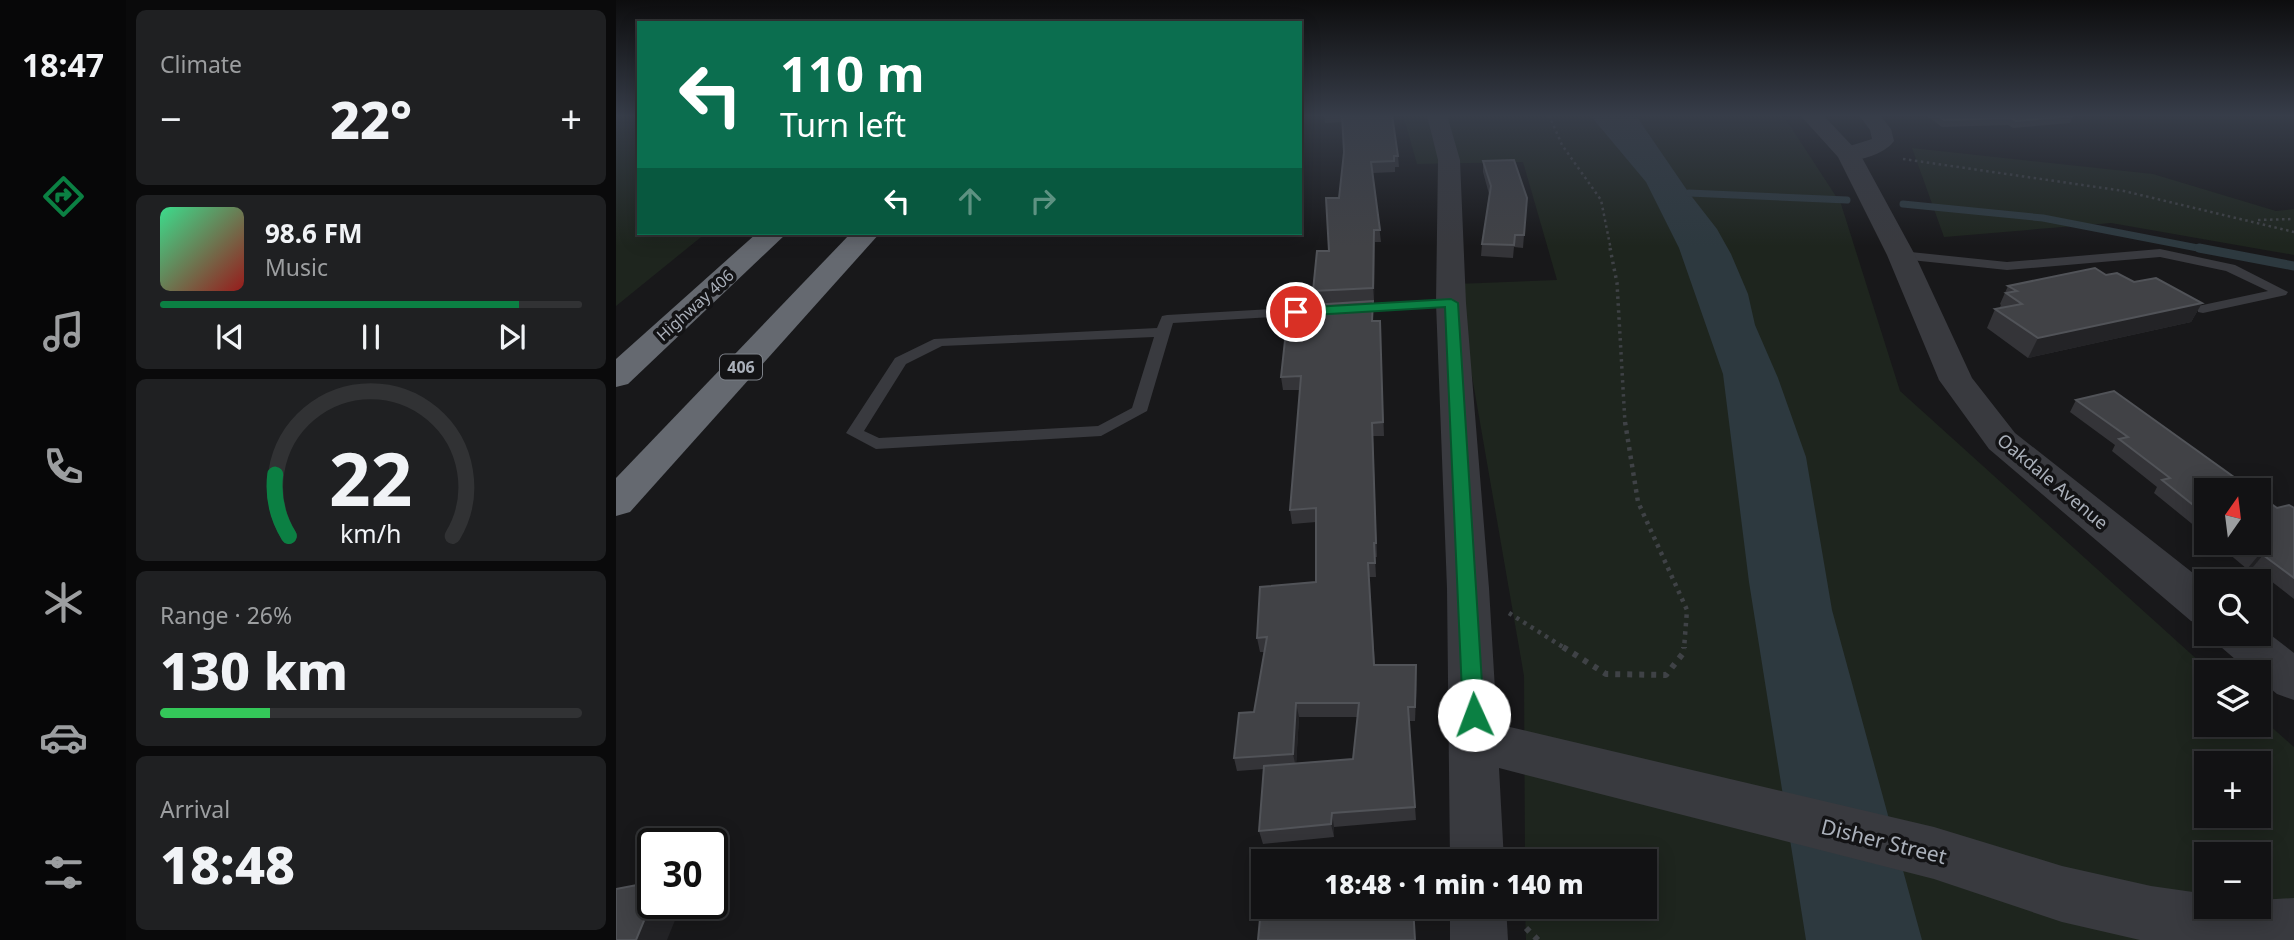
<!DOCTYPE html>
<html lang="en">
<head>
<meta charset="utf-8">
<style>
  :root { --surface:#121214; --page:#1f2022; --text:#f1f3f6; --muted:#9c9ea0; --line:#313234; --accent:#0b8043 }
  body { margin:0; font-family:"Noto Sans",sans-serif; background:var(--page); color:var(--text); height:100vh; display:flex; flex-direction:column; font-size:26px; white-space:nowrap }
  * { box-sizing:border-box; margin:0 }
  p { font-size:23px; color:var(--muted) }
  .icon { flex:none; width:38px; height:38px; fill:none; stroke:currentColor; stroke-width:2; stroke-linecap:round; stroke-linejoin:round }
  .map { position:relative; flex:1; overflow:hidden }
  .panel { display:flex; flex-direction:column; gap:10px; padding:10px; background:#0a0a0b; width:490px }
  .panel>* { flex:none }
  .top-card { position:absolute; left:21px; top:21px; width:665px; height:214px; border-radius:0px; box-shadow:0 4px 18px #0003,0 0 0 2px var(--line); background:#0b6e4f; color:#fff; overflow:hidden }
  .needle { width:46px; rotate:14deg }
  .controls { position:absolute; left:1578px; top:478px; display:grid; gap:14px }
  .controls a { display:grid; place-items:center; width:77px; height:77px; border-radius:0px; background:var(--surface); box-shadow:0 4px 18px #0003,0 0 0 2px var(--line); font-size:35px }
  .speed { position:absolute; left:21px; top:828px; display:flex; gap:14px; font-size:35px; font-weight:700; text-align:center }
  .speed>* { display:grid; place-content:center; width:91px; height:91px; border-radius:50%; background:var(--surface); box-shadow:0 4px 18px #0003,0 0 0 2px var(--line); line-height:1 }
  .speed .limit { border:4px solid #111; border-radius:10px; background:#fff; color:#111 }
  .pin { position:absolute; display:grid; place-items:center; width:60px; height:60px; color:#fff; margin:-30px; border:4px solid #fff; border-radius:50%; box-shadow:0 2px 7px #0007 }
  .me { position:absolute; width:77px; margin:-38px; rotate:358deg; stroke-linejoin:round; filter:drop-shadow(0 0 5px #0008) }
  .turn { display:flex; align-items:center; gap:24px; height:147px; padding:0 28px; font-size:32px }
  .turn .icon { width:91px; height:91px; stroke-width:2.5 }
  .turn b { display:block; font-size:49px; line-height:60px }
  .lanes { display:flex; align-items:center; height:66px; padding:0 28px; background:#0003; justify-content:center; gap:35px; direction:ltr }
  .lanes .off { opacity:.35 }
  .big { font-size:52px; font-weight:800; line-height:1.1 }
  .panel .widget { flex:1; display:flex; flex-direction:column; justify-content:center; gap:10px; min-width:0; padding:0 24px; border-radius:10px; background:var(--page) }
  .panel .dial { align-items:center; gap:0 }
  .dial svg { height:182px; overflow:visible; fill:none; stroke:var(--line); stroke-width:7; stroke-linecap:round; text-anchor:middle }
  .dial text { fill:var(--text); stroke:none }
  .song { display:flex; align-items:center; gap:21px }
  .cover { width:84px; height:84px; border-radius:10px; background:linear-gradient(135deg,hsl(150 70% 55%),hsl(0 70% 35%)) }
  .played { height:7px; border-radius:4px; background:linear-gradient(90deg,var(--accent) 85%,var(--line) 85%) }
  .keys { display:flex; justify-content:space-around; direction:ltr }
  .heat { display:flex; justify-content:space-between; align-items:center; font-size:38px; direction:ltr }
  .charge { height:10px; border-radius:5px; background:linear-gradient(90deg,#34c759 26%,var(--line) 0) }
  .trip { position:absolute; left:635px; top:849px; width:406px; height:70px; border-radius:0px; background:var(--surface); box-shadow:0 4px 18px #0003,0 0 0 2px var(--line); font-weight:800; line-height:70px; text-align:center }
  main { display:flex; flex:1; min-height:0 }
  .menu { display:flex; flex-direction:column; width:126px; justify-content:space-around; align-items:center; background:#070708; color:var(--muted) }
  .menu .icon { width:49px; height:49px }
  .menu .selected { color:var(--accent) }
  .menu b { font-size:32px; color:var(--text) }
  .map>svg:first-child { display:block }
</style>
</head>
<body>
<main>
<nav class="menu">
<b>18:47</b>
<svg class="icon selected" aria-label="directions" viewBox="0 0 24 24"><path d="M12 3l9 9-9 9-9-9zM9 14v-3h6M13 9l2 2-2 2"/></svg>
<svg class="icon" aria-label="music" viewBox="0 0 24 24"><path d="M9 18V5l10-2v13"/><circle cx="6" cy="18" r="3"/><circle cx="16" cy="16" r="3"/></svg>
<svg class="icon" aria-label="phone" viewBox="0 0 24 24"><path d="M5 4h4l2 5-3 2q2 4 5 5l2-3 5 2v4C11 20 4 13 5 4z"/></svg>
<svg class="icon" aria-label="climate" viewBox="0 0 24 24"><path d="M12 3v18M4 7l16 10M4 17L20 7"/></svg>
<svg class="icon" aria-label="car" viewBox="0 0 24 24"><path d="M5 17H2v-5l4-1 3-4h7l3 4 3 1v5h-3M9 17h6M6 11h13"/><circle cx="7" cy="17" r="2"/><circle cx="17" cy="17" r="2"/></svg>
<svg class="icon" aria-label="filters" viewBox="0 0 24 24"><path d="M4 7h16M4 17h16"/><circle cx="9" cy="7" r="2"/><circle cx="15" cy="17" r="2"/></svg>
</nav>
<section class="panel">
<div class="widget"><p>Climate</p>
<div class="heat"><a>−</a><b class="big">22°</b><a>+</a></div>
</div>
<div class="widget">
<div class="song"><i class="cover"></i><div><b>98.6 FM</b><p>Music</p></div></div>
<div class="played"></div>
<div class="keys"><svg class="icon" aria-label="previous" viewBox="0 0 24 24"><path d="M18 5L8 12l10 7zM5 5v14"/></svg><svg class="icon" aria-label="pause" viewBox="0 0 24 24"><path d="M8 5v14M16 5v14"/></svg><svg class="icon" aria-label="next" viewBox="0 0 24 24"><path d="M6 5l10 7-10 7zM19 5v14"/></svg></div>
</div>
<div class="widget dial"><svg viewBox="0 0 100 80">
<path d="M14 69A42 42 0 1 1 86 69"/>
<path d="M14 69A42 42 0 0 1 8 42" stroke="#0b8043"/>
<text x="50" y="56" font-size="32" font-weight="700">22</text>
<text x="50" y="72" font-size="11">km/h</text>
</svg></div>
<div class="widget"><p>Range · 26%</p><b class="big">130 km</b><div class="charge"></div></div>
<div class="widget"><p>Arrival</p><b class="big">18:48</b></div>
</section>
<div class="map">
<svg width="1678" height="940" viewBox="0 0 1678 940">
  <rect width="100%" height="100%" fill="#18181a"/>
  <g fill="#1e251e" fill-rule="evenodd">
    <path d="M0 115H23V233H90L0 306Z"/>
    <path d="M787 115H1167L1225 204 1284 391 1595 672H1591V724H1643V716L1678 747V940H910L909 907 1029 906V861H909L908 676 840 284 941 280 907 162 801 164ZM1591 763H1643V816H1591ZM1591 854H1643V906H1591Z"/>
    <path d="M1296 148 1537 174 1660 211 1678 209V255L1495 223 1328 237Z"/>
  </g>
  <path fill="#2d393f" d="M974 115 1021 117 1073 193 1101 229 1115 254 1132 294 1139 325 1162 378 1190 457 1216 610 1306 940H1190L1133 582 1107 374 1063 248 1030 182Z"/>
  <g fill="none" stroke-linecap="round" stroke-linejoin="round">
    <g stroke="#2d393f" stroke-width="7">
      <path d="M1073 193 1231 200"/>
      <path d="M1287 204 1427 218 1592 250"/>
    </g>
    <path stroke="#2d393f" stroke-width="9" d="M1583 248 1678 266"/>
    <g stroke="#3f4246" stroke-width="2.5" stroke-dasharray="2.5 3.5" stroke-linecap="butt">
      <path d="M933 115 946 145 985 200 995 250"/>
      <path d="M1287 159 1508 191 1678 232"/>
      <path d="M1642 220 1678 219"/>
    </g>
    <path stroke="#3f4246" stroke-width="3.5" stroke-dasharray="2.5 4.5" stroke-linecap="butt" d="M994 248 1001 283 1009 423"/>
    <g stroke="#3f4246" stroke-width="4.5" stroke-dasharray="3.5 5" stroke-linecap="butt">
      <path d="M1009 422 1022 502 1071 610 1068 649"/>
      <path d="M893 613 950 649"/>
    </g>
    <g stroke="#3f4246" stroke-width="6" stroke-dasharray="5 7" stroke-linecap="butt">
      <path d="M947 647 990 674 1050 675 1068 652V647"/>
      <path d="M910 928 922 940"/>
    </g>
    <g fill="#393a3f" fill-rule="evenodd">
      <path d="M1544 249 1619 265 1672 292 1670 295 1587 313 1582 312V306L1652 291 1610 271 1544 257 1391 270 1285 259 1279 255 1285 251 1391 262Z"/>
      <path d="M835 299 840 300V306L557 323 531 411 485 436 260 449 230 433 279 358 318 339 541 328 546 316 551 315ZM538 337 516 408 482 426 263 438 248 431 290 364 326 346Z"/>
    </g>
    <g fill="#393a3f" fill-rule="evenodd">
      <path d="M811 115H831L844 160 850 303 873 588 881 724 1318 827 1446 866 1535 886 1591 894V906H1643V900L1678 898V940H1524L1446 922 1318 879 883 768 888 861H834L831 588 820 303 822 160Z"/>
      <path d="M1243 115H1264L1275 129 1278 141C1268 155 1240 163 1224 159L1221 154 1224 149 1256 139 1254 130Z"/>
      <path d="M834 906H890L892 940H834Z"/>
    </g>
    <g fill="#393a3f" fill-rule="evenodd">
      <path d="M1184 115H1207L1244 154 1299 255 1356 378 1399 433 1591 584V626L1575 621 1373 449 1323 380 1271 255 1222 157Z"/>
      <path d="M1643 626 1678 653V700L1661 694 1643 679V672H1634L1605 647 1598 634H1643Z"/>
    </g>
    <g fill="#656970" fill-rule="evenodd">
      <path d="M141 233H171L12 384 0 387V359Z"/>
      <path d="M235 233H264L14 512 0 516V478Z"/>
    </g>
  </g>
  <g fill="#343438" fill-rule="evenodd">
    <path d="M708 115H776L782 156 783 167H779V172L757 173 765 242H759L758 301 699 304 697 291 713 251 723 198 728 152 726 122 709 123Z"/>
    <path d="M1310 115H1457V116L1454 123 1397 128 1392 125 1326 127Z"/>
    <path d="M867 161 911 198 907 248 898 247 897 258 865 256 866 244 873 194 867 172Z"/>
    <path d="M1490 275 1586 303 1575 322 1412 358 1371 328 1379 309H1383L1385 305 1384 304 1392 286Z"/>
    <path d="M757 314V321H764L768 436H757L761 557H759L760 577H753L759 665 801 679 799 721H793L800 820 718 827V837L647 844 643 831 648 769 621 771 618 758 638 712 649 652H644L641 638 700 582V522L676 524 674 510 684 390H667L665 377ZM683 717H742L737 759 680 764Z"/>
    <path d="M1460 400 1591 490V536L1538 493 1541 487 1496 451 1499 445 1454 412Z"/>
    <path d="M1661 508H1678V599L1637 567 1631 569 1599 542H1643Z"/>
  </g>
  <g fill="#232326">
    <path d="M758 230 759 242 758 301 757 288Z"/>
    <path d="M1586 303 1575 322 1412 358 1422 338Z"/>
    <path d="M1647 555 1637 567 1631 569 1642 556Z"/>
    <path d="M800 665 801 679 799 721V707Z"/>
    <path d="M680 703 683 717 680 768 677 754Z"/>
    <path d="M716 813 718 827V837L715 824Z"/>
    <path d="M37 899V903H66L51 940H20Z"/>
  </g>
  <g fill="#414246" stroke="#515358" stroke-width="2">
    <path d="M726 115H776L782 156H778V161L755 162 764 230H758L757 288 697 291 701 251H713L710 198H723L728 152Z"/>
    <path d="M1321 115H1457V116L1400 121 1395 118 1328 120Z"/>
    <path d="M898 160 911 198 908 235H899L898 245 866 244 875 186 867 161Z"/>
    <path d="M1479 268 1490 275 1501 273 1518 282 1540 278 1586 303 1422 338 1379 309 1406 304 1390 293 1401 291 1392 286Z"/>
    <path d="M757 301 756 321H764L767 422 756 423 760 543H758L759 563H752L758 665H800L799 707H792L799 807 716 813 715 824 643 831 648 766 737 759 743 703H680L677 754 618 758 623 713 638 712 651 637 641 638 644 587 700 582V508L674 510 685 376 665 377 672 313 696 311V305Z"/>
    <path d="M1498 391 1636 490H1591V516L1546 480 1554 478 1503 439 1512 437 1460 400Z"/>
    <path d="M1643 495 1661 508 1673 505 1678 508V578L1647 555 1642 556 1624 542H1643Z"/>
    <path d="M37 882V899L20 940H0V889Z"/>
    <path d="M646 898H648V906H797L799 940H642Z"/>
  </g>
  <linearGradient id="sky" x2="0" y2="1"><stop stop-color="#0d0d0e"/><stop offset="0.47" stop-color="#373d49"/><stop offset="1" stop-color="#373d49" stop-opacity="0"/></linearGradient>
  <rect width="1678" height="246" fill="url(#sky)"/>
  <path fill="#0b8043" stroke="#07532c" stroke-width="2" d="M835 299 842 303 868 715 865 721 858 724 850 721 847 715 829 307 680 316 674 312 680 308Z"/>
  <g text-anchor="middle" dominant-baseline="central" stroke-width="7" stroke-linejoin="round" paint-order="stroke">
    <g font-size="16" fill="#aab0ba" stroke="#131315">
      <text transform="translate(79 305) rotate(-42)">Highway 406</text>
    </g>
    <rect fill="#131315" stroke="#7d8188" stroke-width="2" x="104" y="354.5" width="42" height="25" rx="5"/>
    <g font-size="16" font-weight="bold" fill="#aab0ba">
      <text x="125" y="367">406</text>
    </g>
    <g font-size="18" fill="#aab0ba" stroke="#131315">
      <text transform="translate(1437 481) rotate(40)">Oakdale Avenue</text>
    </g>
    <g font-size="21" fill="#aab0ba" stroke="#131315">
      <text transform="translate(1268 841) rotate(14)">Disher Street</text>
    </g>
  </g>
</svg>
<div class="controls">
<a><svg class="needle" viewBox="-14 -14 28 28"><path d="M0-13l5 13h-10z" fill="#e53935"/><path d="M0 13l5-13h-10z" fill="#9c9ea0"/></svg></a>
<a><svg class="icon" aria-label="search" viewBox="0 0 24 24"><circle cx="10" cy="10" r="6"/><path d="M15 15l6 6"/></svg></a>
<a><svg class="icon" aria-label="layers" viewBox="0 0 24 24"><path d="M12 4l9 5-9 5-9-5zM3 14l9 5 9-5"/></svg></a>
<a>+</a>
<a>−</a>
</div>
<div class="speed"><div class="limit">30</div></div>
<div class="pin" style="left:680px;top:312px;background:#d93025"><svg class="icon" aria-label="arrive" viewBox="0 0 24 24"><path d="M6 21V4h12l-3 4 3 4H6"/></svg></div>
<svg class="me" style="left:858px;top:715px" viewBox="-20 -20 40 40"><circle r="19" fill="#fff"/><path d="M0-13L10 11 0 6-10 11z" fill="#0b8043"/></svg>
<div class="trip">18:48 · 1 min · 140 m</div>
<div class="top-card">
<div class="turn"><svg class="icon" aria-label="left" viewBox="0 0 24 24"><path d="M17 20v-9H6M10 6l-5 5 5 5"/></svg><div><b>110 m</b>Turn left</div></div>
<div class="lanes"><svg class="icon" aria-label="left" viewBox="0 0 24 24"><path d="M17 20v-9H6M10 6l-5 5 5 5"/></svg><svg class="icon off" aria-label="ahead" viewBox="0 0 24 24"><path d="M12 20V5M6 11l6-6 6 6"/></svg><svg class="icon off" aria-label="right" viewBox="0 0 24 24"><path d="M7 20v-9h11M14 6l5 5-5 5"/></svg></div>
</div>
</div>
</main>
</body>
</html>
